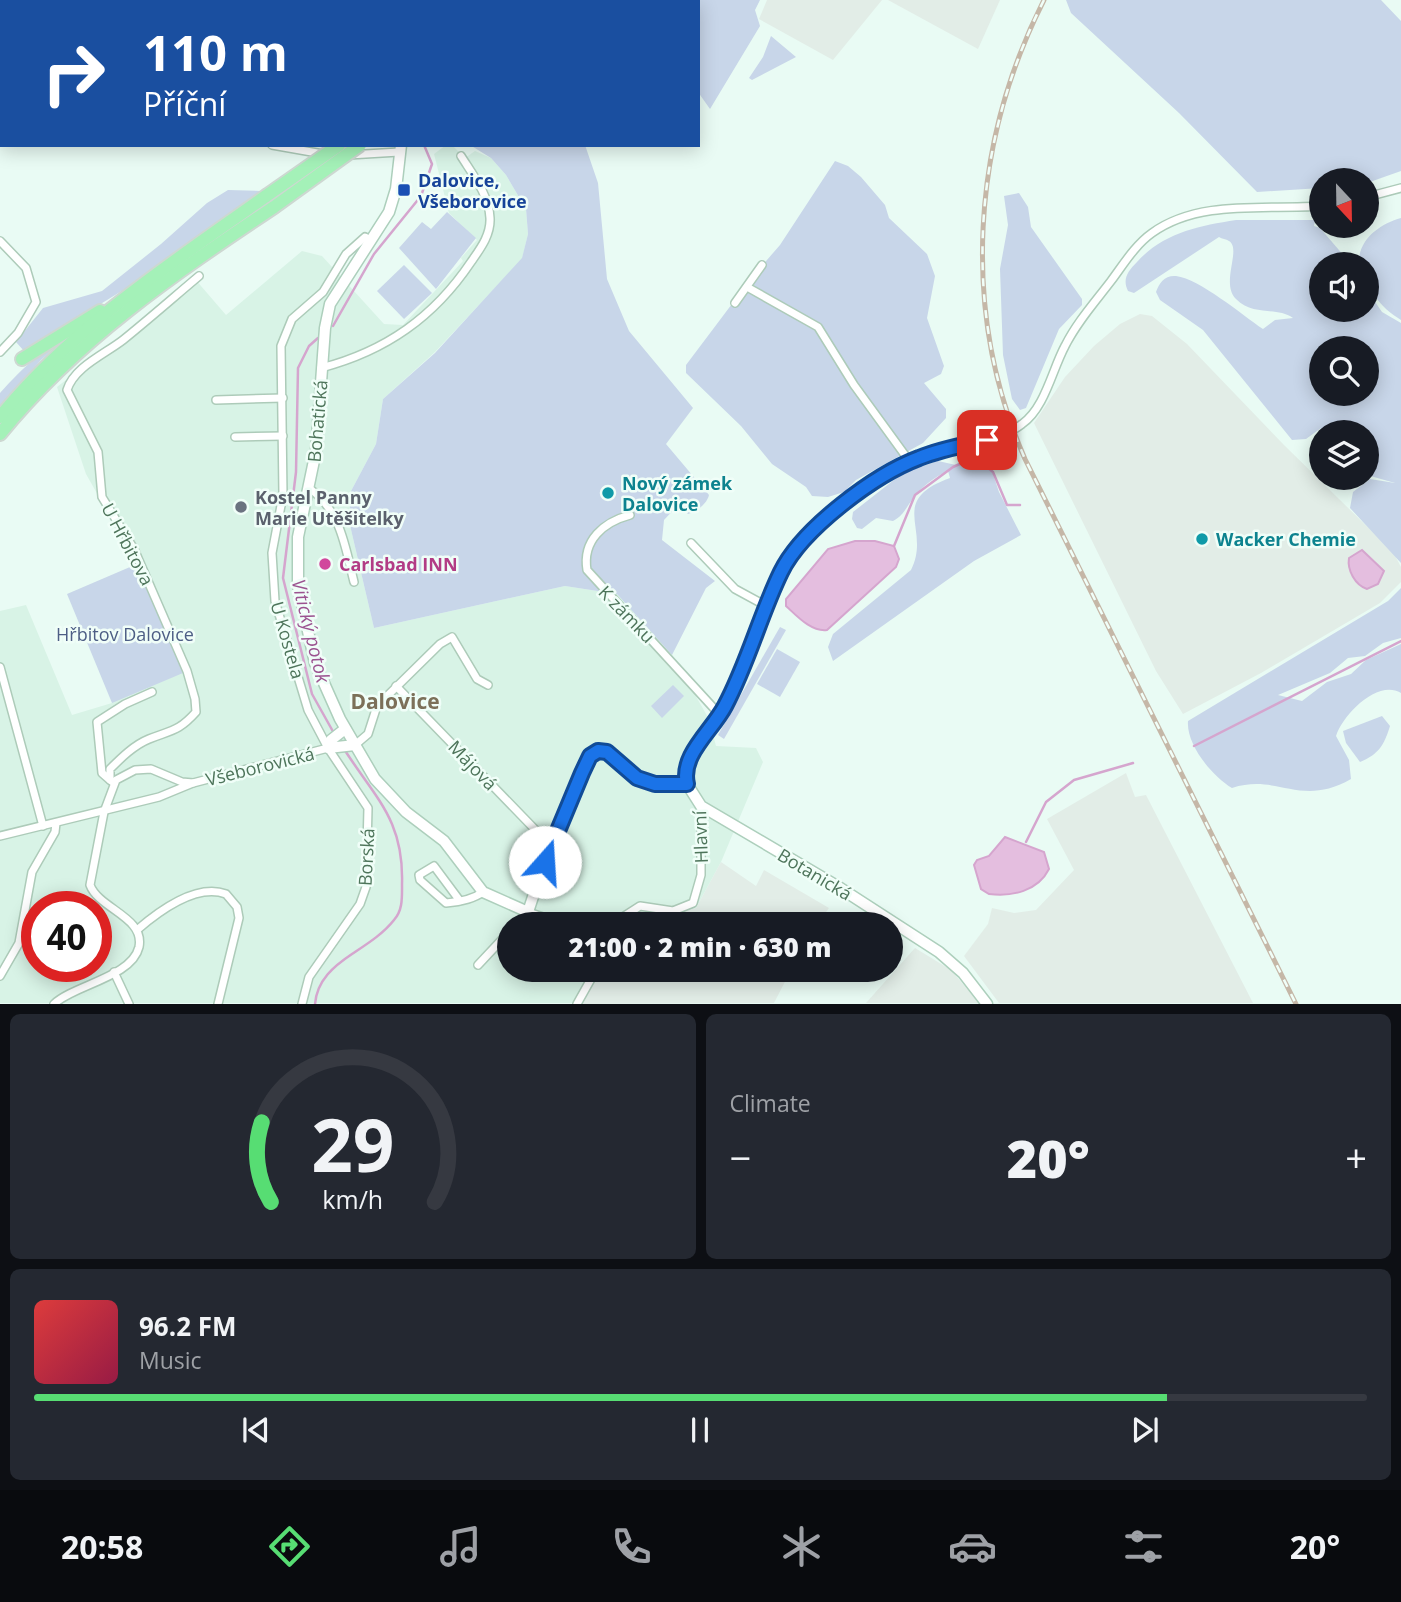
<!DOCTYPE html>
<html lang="en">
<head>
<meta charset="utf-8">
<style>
  :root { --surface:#171b24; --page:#242831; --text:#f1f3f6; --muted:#9ea1a6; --line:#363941; --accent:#57dd73 }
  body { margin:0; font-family:"Open Sans",sans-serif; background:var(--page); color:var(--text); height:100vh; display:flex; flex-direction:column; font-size:26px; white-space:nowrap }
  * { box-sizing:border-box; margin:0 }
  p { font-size:23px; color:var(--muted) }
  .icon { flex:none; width:38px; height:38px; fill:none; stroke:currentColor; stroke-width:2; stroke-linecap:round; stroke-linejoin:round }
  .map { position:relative; height:1004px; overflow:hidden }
  .details { display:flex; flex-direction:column; gap:10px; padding:10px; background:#0d0f14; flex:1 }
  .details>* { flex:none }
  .guide { position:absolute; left:0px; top:0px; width:700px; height:147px; box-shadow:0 4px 18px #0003; background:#1a4fa0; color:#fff; overflow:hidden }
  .needle { width:46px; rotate:158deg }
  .tools { position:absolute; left:1309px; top:168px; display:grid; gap:14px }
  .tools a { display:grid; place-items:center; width:70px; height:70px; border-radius:50%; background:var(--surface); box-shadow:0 4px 18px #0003; font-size:35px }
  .speed { position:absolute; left:21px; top:891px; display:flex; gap:14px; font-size:35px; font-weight:700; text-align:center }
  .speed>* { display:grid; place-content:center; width:91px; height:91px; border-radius:50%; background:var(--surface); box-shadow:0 4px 18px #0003; line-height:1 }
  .speed .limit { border:10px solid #d22; background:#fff; color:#111 }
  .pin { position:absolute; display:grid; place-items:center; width:60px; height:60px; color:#fff; margin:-30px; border-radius:14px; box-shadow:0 4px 10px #0006 }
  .me { position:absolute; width:77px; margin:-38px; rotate:19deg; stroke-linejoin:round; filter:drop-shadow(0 0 5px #0008) }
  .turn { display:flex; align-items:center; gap:24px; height:147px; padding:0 28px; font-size:32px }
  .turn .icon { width:91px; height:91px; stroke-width:2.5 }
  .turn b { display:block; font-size:49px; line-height:60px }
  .big { font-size:52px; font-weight:800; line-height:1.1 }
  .details .card { flex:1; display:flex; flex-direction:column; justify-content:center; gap:10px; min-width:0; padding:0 24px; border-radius:10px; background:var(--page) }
  .details .dial { align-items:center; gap:0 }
  .dial svg { height:182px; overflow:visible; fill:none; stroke:var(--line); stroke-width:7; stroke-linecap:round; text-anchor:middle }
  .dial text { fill:var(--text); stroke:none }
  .song { display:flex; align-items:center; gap:21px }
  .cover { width:84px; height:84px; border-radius:10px; background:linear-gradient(135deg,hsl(0 70% 55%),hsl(340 70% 35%)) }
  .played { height:7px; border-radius:4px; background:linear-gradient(90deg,var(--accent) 85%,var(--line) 85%) }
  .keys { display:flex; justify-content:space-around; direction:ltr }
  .heat { display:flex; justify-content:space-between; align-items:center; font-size:38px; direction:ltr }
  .details .tiles { flex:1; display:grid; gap:10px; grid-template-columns:1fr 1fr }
  .card:last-child { grid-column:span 2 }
  .trip { position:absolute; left:497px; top:912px; width:406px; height:70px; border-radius:35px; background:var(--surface); box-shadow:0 4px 18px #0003; font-weight:800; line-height:70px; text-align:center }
  .tabs { display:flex; height:112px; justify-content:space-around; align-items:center; background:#090b0e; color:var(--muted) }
  .tabs .icon { width:49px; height:49px }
  .tabs .selected { color:var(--accent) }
  .tabs b { font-size:32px; color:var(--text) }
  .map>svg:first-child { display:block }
</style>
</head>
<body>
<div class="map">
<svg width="1401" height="1004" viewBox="0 0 1401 1004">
  <rect width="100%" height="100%" fill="#e9fbf4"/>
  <path fill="#d8f3e6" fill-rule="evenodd" d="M446 145H452L465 158 475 151 491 158 506 175 526 209 528 234 522 259 435 352 383 399 376 444 351 491 349 521 374 628 565 586 617 594 672 655 709 719 716 746 756 748 763 762 721 862 696 908 666 916 637 914 623 924H509V970H597L580 1003H0V611L26 605 72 715 112 703 137 564 86 474 57 387 195 279 226 315 302 251 322 256 384 324 403 325 463 261 461 258 477 240 449 213 434 154ZM37 906H96V966H37Z"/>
  <g fill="#e2ede7">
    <path d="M767 0H882L833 60 759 19Z"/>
    <path d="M888 0H1000L978 49Z"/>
    <path d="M1140 314 1152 316 1187 344 1284 445 1393 552 1401 567V582L1380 603 1261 673 1183 714 1156 671 1034 423 1065 377 1094 346 1120 324Z"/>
    <path d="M1126 773 1135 797 1146 795 1253 1003H999L964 956 988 924 992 908 1014 913 1036 910 1074 870 1047 819Z"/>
    <path d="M721 862 756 886 764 870 829 908 817 924H623L637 914 666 916 696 908Z"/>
    <path d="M915 948 951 970 979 1003H866Z"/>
    <path d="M597 970H791L774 1003 580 1004Z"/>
  </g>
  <g fill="#c8d6e9" fill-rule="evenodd">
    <path d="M558 0H760L755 10 760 26 710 109 698 92V2Z"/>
    <path d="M1066 0H1381L1401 21V171L1367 183V180H1321V188L1257 192 1179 113 1071 13Z"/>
    <path d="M771 36 796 57 752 80 749 78 763 57Z"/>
    <path d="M470 145H585L598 183 607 279 629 331 693 408 666 444 709 495C707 504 696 512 688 514L679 504 664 520 662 540 715 581 706 588 672 655 617 594 565 586 374 628 349 521 351 491 376 444 383 399 435 353 522 258 528 234 526 209 506 175 491 158Z"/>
    <path d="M835 161 848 166 861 177 885 205 889 218 927 254 935 276 927 318 944 366 941 374 924 383 946 409V418L923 443 856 480 844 492 828 497 812 496 806 487 772 464 741 426 686 373V365L753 276 780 245Z"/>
    <path d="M228 190 261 191 138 281 24 351 16 342 43 308 102 291 161 244 207 203Z"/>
    <path d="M1019 193 1028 207 1031 227 1082 299V305L1059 329 1026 408 1020 410 1012 399 1003 355 1000 269 1008 225 1004 196Z"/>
    <path d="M447 212 476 238 436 289 399 248 422 222 431 229Z"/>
    <path d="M1401 218V320C1379 306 1367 291 1367 264H1359C1358 239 1380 224 1401 218Z"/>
    <path d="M1236 220H1315L1314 226 1320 228 1351 264H1321V310H1367V290L1382 312 1401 323V563L1350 508 1353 492 1370 479 1395 483 1367 475V432H1321V465L1312 454 1321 428 1306 439 1292 440 1203 330 1160 300 1156 292C1159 283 1165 275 1176 276 1200 279 1242 315 1263 329L1275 320 1293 318C1277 306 1254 317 1236 299 1220 283 1242 249 1229 241 1226 239 1222 239 1219 237L1134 293 1128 291C1122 279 1128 271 1137 262 1163 233 1198 226 1236 220ZM1321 348H1367V394H1321Z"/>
    <path d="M404 265 432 293 404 319 377 291Z"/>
    <path d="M76 329 41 360 0 406V393C25 365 44 349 76 329Z"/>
    <path d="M985 450 999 492 1021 535 974 561 833 661 828 647 833 634 911 570C932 529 886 501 950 478L948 471C934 477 921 487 912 500 905 509 904 515 893 521L876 518 862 529 857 528 852 519 853 512 899 476 914 469 938 461 956 465 974 462Z"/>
    <path d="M137 564 183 673 112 703 67 594Z"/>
    <path d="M1401 588V638L1383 643 1365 656 1348 658 1330 673 1278 695 1302 701 1327 682 1351 674 1366 660 1401 644V693C1377 679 1343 715 1336 736L1349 760 1351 779C1300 808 1278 773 1232 788 1213 777 1186 745 1188 721L1388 601Z"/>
    <path d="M780 627 786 630 724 739 718 735Z"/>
    <path d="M777 649 800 662 780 697 757 684Z"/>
    <path d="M673 685 684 696 662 718 651 706Z"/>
    <path d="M1382 716 1390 726C1384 745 1379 754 1360 762L1346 743 1343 731Z"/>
  </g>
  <g fill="#e4bedf" stroke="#d5a5ce" stroke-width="2">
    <path d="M855 541H875L894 546 899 559 896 567 827 630C811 632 797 616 786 606V599L828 549Z"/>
    <path d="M1362 550 1384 571 1378 584 1367 589C1355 585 1347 570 1349 558Z"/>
    <path d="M1005 837 1044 852 1049 869C1038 891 1012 897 989 894L981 889 974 865 977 860 989 856Z"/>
  </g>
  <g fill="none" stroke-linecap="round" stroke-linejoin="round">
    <g stroke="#d5a5ce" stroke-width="2.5">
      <path d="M333 326 374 254 421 196 432 164 424 145"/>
      <path d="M318 338 309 346 298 368 296 472 283 578 312 694 340 744"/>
      <path d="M894 546 915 495 953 467 975 457 993 472 1007 505H1020"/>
      <path d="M1194 746 1401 641"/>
      <path d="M1026 842 1046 802 1074 780 1133 763"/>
      <path d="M315 1004C317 980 334 966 352 954 367 944 383 934 394 920 403 910 402 897 402 884 404 820 376 799 344 749"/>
    </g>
    <defs>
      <g id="street">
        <path d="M0 75H2"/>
        <path d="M272 145 323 154"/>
        <path d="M349 155 399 152"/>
        <path d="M1367 197 1401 188"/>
        <path d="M0 241 26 268 36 302 18 333 0 352"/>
        <path d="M747 287 818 327 854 385 910 462"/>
        <path d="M735 303 762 265"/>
        <path d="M321 368C386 351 434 317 471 262 480 249 491 235 490 218 489 195 473 175 461 156"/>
        <path d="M216 400 283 398"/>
        <path d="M235 437 283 436"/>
        <path d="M309 488C341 511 345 546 354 582"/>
        <path d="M630 515C604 522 582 540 587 570L720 715"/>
        <path d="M691 543 735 589 768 607"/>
        <path d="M0 667 43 826"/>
        <path d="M396 686 550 845"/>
        <path d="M355 745 368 734 377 706 440 644 452 637 477 679 488 685"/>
        <path d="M110 780 102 773 97 722 125 704 152 692"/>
        <path d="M114 783 110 780V769C121 758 134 745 149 739 172 730 179 731 196 712L195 699 187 671 134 549 102 497 98 452 67 390C74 367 105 354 123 340 149 319 174 297 199 276"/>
        <path d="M687 784 686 763 726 705 781 572C815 517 880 469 942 450 968 443 1000 441 1022 424 1045 408 1052 370 1065 346 1077 322 1095 302 1111 281 1123 265 1135 245 1152 233 1199 199 1266 210 1321 206"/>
        <path d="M0 836 159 797 193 783 328 748"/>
        <path d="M460 901 434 866 419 875 420 880 446 903C459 902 472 900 483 892"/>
        <path d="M519 924 528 912 564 924"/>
        <path d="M612 924 640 906 673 911 693 903 701 875V806"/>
        <path d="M137 930C159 911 196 883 226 894L237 907 239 918 218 1004"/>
        <path d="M478 965 509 932"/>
        <path d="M114 972 129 1004"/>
        <path d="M0 976 19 943 32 872 55 832 56 823"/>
        <path d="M54 1004C74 985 132 977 139 947 145 917 99 909 90 885L104 812 116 780 135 770 151 769 182 782 193 783"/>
        <path d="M302 1004 309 977 360 904 366 887 368 808 328 748 308 710 275 601 272 553 283 495 281 346 292 319 323 292 346 254 365 237 371 241"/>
        <path d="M577 1004 596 970"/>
      </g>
      <g id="secondary">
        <path d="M477 2 479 0"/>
        <path d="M401 145 396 189 389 212 330 304 325 328 316 451 298 537V586L315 663 340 719 375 779 406 812 444 841 483 892 528 912 550 845 590 756C611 744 620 768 637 778 651 786 671 786 687 784L701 806 837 886 939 952 963 973 987 1004"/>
        <path d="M345 729 331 740 328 748 355 745"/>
      </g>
      <g id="highway">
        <path d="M526 2 528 0"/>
        <path d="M546 2 547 0"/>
        <path d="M22 359 100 311"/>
        <path d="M0 417C73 327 172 263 266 196"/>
        <path d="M0 434C76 340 174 274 274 207"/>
      </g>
    </defs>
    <use href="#street" stroke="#adcbb9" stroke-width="10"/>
    <use href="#secondary" stroke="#adcfbc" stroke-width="13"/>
    <use href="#highway" stroke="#cdd8d1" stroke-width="16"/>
    <use href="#street" stroke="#fff" stroke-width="7"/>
    <use href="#secondary" stroke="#fff" stroke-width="10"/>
    <use href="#highway" stroke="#a4f1b8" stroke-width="12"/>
    <defs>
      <path id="rail" d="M1044 0C972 142 960 311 1025 459L1296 1004"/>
    </defs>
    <use href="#rail" stroke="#c5b7a7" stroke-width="5"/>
    <use href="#rail" stroke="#f0fef8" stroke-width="2.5" stroke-dasharray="8" stroke-linecap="butt"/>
    <defs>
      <g id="highway-bridge">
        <path d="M266 196 339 145"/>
        <path d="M274 207 360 145"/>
      </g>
    </defs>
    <use href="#highway-bridge" stroke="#cdd8d1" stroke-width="16" stroke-linecap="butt"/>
    <use href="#highway-bridge" stroke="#a4f1b8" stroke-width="12"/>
  </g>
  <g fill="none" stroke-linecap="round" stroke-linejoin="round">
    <defs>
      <path id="route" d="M545 862 582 773 590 756 598 751 607 752 637 778 655 784H687C680 755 712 731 725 706 748 663 760 615 781 572 802 529 874 475 919 458 941 449 964 445 987 440"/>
    </defs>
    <use href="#route" stroke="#114b97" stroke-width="18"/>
    <use href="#route" stroke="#1a73e8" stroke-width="12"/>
  </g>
  <rect fill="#1a4fb4" stroke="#f0fef8" stroke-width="2.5" x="397" y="183" width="14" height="14" rx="3.5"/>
  <g fill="#0f9aa8" stroke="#f0fef8" stroke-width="2.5">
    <circle cx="608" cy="493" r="7"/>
    <circle cx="1202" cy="539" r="7"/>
  </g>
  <circle fill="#6b7280" stroke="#f0fef8" stroke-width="2.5" cx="241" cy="507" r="7"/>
  <circle fill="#d1479c" stroke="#f0fef8" stroke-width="2.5" cx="325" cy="564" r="7"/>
  <g text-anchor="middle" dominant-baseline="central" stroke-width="5" stroke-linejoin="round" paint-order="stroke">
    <g font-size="18" font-weight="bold" fill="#164399" stroke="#f0fef8" text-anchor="start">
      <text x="418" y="180">Dalovice,<tspan x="418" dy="21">Všeborovice</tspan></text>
    </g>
    <g font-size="18" fill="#4e755b" stroke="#f0fef8">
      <text transform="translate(317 421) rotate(-85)">Bohatická</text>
      <text transform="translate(128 544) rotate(62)">U Hřbitova</text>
      <text transform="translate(627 614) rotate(46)">K zámku</text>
      <text transform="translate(288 640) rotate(74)">U Kostela</text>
      <text transform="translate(473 765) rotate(46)">Májová</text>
      <text transform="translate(260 766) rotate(-14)">Všeborovická</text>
      <text transform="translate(700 837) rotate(-92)">Hlavní</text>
      <text transform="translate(366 857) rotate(-87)">Borská</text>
      <text transform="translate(815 874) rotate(31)">Botanická</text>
    </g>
    <g font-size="18" font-weight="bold" fill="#0d838f" stroke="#f0fef8" text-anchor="start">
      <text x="622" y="483">Nový zámek<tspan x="622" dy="21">Dalovice</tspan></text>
      <text x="1216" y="539">Wacker Chemie</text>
    </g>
    <g font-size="18" font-weight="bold" fill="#5b616d" stroke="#f0fef8" text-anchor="start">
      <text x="255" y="497">Kostel Panny<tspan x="255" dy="21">Marie Utěšitelky</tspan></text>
    </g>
    <g font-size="18" font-weight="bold" fill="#b23c85" stroke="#f0fef8" text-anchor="start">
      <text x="339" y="564">Carlsbad INN</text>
    </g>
    <g font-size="18" fill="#4d5e85" stroke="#f0fef8">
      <text x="125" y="634">Hřbitov Dalovice</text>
    </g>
    <g font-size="19" font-style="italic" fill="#9b5390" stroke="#f0fef8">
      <text transform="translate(311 631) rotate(76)">Vitický potok</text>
    </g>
    <g font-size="21" font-weight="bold" fill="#7c7059" stroke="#f0fef8">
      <text x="395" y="701">Dalovice</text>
    </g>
  </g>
</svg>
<div class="tools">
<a><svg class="needle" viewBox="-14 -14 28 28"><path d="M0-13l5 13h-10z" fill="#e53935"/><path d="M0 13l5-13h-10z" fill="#9ea1a6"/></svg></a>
<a><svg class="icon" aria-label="sound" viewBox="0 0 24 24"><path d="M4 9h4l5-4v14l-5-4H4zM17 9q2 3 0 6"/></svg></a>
<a><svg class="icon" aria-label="search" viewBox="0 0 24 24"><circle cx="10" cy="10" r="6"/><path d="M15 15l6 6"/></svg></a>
<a><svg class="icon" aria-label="layers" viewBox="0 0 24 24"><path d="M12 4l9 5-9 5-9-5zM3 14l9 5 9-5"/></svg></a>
</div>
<div class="speed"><div class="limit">40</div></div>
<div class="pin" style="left:987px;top:440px;background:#d93025"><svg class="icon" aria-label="arrive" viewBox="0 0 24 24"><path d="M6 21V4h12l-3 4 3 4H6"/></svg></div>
<svg class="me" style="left:545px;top:862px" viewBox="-20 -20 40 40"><circle r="19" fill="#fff"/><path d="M0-13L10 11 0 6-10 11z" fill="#1a73e8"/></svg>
<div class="trip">21:00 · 2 min · 630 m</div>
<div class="guide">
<div class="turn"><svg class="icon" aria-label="right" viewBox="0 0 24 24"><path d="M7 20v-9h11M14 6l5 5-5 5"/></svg><div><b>110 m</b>Příční</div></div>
</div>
</div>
<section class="details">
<div class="tiles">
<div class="card dial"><svg viewBox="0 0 100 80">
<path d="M14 69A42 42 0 1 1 86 69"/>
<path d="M14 69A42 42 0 0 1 10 34" stroke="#57dd73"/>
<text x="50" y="56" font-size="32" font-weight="700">29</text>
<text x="50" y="72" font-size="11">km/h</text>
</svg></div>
<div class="card"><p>Climate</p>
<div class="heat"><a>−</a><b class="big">20°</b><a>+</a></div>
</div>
<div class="card">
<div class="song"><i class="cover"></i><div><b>96.2 FM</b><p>Music</p></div></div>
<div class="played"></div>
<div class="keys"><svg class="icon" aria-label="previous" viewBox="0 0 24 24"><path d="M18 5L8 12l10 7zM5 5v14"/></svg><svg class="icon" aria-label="pause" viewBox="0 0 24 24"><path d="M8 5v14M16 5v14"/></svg><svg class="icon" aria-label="next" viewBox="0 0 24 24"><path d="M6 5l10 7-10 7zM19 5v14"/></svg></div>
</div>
</div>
</section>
<nav class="tabs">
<b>20:58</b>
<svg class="icon selected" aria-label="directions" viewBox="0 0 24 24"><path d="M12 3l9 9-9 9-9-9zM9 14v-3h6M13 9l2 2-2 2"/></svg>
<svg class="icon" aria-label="music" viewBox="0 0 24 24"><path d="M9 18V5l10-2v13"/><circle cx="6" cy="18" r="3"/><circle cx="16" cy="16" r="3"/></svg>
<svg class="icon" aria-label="phone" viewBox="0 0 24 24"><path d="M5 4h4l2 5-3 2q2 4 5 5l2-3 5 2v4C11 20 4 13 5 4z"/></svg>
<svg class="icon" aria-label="climate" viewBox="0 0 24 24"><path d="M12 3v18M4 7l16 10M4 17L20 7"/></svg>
<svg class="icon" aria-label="car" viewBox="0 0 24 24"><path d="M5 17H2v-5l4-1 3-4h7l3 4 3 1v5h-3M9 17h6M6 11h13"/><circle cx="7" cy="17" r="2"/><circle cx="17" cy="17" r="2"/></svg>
<svg class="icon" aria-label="filters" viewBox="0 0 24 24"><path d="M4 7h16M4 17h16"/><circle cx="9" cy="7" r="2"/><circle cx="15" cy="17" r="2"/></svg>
<b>20°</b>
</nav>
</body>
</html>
